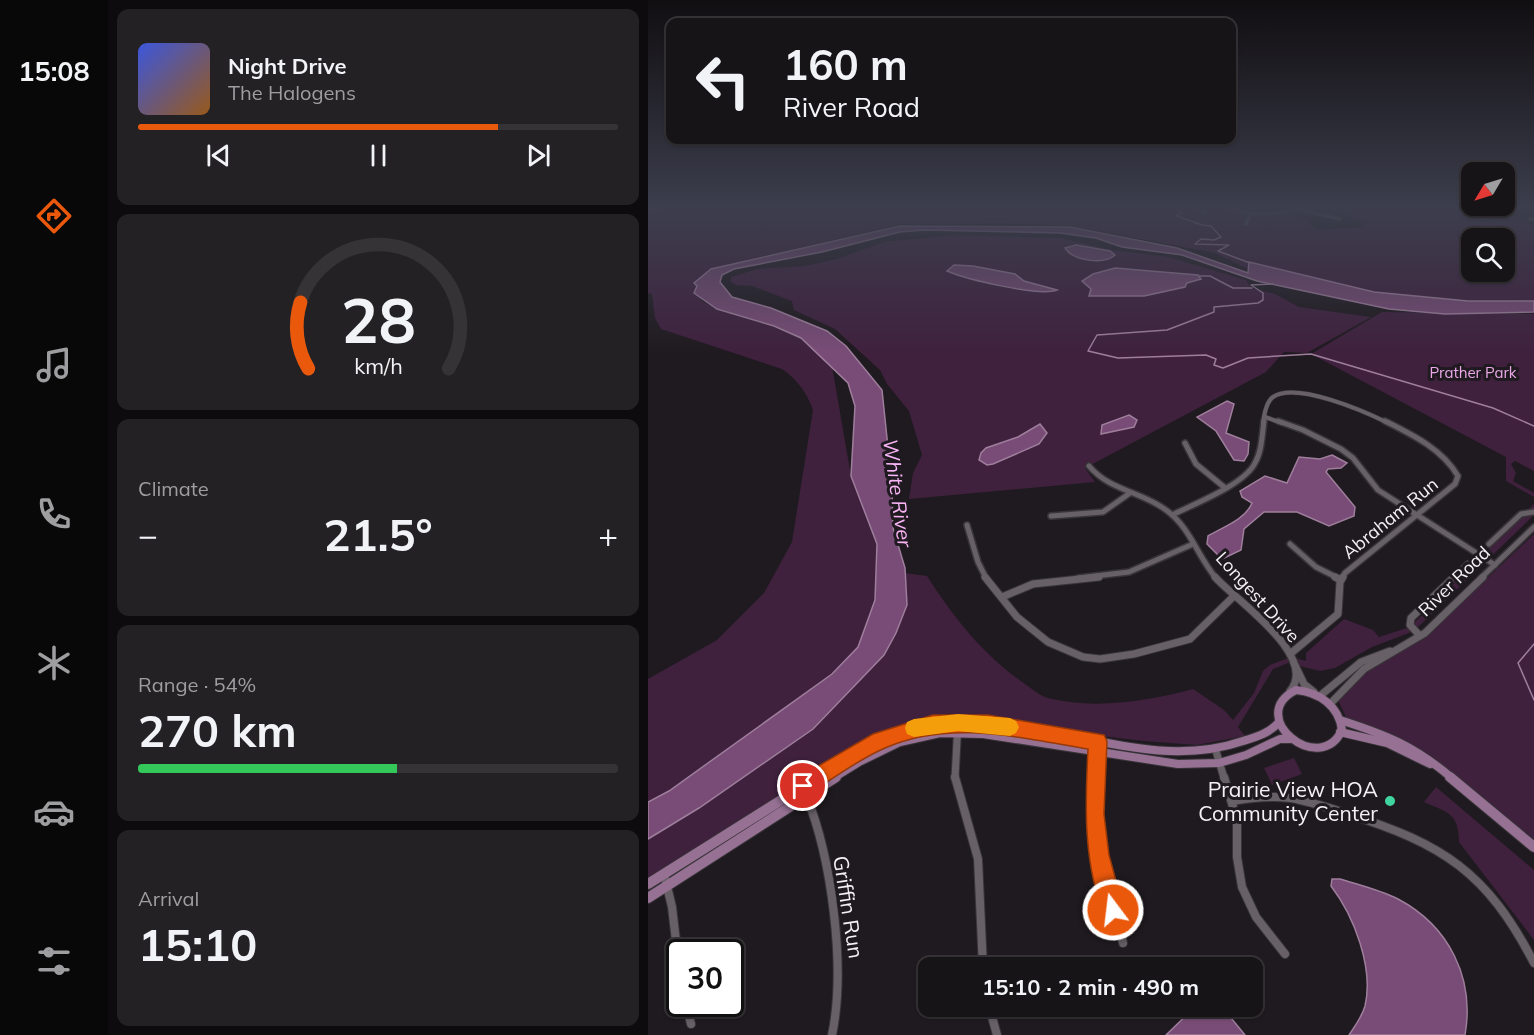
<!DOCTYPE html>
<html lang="en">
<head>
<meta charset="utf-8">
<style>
  :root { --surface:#171417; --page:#242124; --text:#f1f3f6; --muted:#9e9ea1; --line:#363336; --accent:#ea580c }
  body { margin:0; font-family:Mulish,sans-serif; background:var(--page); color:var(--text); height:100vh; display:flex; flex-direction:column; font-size:22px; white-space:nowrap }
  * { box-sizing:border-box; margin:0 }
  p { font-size:20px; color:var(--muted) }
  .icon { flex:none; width:33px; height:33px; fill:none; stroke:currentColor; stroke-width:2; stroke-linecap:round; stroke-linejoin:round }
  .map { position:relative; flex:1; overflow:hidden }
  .panel { display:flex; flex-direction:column; gap:9px; padding:9px; background:#0d0b0d; width:540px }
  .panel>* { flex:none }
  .hud { position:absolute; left:18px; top:18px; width:570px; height:126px; border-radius:12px; box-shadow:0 2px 4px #0004,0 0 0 2px var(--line); background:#171417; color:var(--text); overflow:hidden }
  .needle { width:39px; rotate:232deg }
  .buttons { position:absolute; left:813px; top:162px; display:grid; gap:12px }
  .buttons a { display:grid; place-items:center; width:54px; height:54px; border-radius:12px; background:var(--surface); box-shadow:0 2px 4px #0004,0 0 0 2px var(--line); font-size:30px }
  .speed { position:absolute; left:18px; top:939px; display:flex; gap:12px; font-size:30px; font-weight:700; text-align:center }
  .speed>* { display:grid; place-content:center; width:78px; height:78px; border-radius:50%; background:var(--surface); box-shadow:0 2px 4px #0004,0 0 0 2px var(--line); line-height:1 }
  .speed .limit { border:3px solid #111; border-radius:9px; background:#fff; color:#111 }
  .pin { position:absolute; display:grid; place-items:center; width:51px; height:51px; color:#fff; margin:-26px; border:3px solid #fff; border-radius:50%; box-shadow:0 2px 6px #0007 }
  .me { position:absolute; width:66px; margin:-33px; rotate:345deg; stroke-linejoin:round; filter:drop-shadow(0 0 4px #0008) }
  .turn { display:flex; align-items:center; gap:21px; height:126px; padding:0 18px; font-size:27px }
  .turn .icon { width:78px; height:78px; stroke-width:2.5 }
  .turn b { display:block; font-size:42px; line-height:51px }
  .big { font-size:45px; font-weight:700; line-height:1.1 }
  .panel .card { flex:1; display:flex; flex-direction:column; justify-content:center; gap:9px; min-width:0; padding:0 21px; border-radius:12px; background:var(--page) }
  .panel .dial { align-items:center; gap:0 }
  .dial svg { height:156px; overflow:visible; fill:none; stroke:var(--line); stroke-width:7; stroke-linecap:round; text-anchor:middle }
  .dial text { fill:var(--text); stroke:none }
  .song { display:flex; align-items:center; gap:18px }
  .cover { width:72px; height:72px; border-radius:9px; background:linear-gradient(135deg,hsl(230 70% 55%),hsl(30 70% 35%)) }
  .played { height:6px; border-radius:3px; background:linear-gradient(90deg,var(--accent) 75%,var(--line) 75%) }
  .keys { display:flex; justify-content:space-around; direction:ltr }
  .heat { display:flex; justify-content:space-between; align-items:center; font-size:33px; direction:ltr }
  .charge { height:9px; border-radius:4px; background:linear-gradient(90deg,#34c759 54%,var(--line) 0) }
  .trip { position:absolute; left:270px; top:957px; width:345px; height:60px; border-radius:12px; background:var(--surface); box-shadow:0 2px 4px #0004,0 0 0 2px var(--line); font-weight:700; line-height:60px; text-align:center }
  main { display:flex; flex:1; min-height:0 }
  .tabs { display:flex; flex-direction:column; width:108px; justify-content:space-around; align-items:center; background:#090809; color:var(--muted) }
  .tabs .icon { width:42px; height:42px }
  .tabs .selected { color:var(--accent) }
  .tabs b { font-size:27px; color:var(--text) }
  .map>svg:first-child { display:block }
</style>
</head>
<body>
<main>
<nav class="tabs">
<b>15:08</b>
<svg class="icon selected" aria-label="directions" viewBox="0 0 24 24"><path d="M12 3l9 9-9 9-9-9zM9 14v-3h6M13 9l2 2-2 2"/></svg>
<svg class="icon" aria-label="music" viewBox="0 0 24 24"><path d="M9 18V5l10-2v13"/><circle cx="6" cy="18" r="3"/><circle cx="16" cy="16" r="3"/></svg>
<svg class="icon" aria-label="phone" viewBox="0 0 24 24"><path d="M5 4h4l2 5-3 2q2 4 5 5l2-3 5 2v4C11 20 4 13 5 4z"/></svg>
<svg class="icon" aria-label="climate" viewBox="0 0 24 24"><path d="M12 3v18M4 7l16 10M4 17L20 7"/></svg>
<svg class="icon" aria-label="car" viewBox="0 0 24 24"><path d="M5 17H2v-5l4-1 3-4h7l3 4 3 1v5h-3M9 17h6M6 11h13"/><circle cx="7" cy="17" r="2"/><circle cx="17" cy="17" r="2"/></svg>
<svg class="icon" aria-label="filters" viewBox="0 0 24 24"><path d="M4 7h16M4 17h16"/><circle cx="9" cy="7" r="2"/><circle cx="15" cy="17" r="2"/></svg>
</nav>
<section class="panel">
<div class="card">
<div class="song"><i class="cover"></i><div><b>Night Drive</b><p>The Halogens</p></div></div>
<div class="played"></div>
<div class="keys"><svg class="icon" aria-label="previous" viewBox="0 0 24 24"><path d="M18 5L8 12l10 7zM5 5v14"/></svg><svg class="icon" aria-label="pause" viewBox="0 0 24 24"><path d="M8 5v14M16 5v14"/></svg><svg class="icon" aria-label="next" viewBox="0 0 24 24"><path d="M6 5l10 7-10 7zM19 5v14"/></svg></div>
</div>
<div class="card dial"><svg viewBox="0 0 100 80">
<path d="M14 69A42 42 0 1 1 86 69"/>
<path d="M14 69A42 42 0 0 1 10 35" stroke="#ea580c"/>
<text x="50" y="56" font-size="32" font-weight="700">28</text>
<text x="50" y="72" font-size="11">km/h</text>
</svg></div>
<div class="card"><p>Climate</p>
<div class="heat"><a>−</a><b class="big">21.5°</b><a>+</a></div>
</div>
<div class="card"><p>Range · 54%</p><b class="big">270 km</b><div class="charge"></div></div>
<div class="card"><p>Arrival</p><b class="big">15:10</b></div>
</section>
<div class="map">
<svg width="886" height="1035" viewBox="0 0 886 1035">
  <rect width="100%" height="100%" fill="#1f1a1f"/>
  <g fill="#3f213e" fill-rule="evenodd">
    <path d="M73 207H577C607 223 630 207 655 218 661 220 663 227 669 230L716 227 713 225 721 224 702 219 706 218 689 207H848L886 226V301L814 300 737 293V296L604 271 567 253 424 226 356 223 252 224 63 269 49 286 54 301 69 309 126 326 153 338 184 366 203 476 229 544 227 600 210 647 184 674 21 791 0 802V679L69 640 116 593 144 542 165 410C159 393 149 379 134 369L13 329 7 318 4 294 0 293V211ZM824 238H856V272H824Z"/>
    <path d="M306 235 412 238 464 250 520 257 598 280 603 288 627 294 651 307 723 317 659 353 636 352 618 372 437 468 447 482 261 499 265 473 274 455 261 411 239 384 232 370 187 329 146 310 144 301 104 286 88 285 82 281 84 277 109 269 157 266 189 259 236 242Z"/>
    <path d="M734 312 886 314V471L867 461 863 464 868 473 865 481 886 493V497L858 481V457L663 354Z"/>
    <path d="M886 504V515L766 631 724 647 687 668 672 671 640 663 625 669 590 727 597 736 549 745 496 741 419 732 351 717 297 714 230 734 155 786 0 884V839L51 808 259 605 257 573 279 576C306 618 335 655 377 684 383 688 392 696 400 698 446 710 500 701 545 689L576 710 585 720 606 693 615 671 622 665 643 657 658 661V653L696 619 725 630 731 637 762 627Z"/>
    <path d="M886 534V844L763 744 698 717 690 700 721 668 774 640Z"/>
    <path d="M646 758 654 774 624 785 616 768Z"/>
    <path d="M788 787 886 870V940L811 842C811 813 799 812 776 802Z"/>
  </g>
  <g fill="#784c76" stroke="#9e7e9c" stroke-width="1.5">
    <path d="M252 226 422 227 529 248 600 273 601 262 726 292 820 301H886V312L797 314 741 309 609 281 534 255 474 247 448 238 412 233 276 230 252 232 174 252 86 269 74 275 72 282 84 297 123 308 179 331 198 346 234 390 244 486 245 528 257 568 259 605 248 633 236 655 165 729 51 808 0 839V802L21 791 184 674 210 647 227 600 229 544 203 476 207 406 200 383 153 338 126 326 69 309 46 293 49 286 46 283 63 269Z"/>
    <path d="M428 245 462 251 467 255C456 265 425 261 417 248Z"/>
    <path d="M306 265 325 266 367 274 376 281 409 290C392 297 317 279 299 271Z"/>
    <path d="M467 268 550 275 553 279 539 283 537 287 496 296H441L443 289 434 281 445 274Z"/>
    <path d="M579 401 586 404 578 433 601 442 600 454 596 461 586 460 568 431 549 417Z"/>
    <path d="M481 415 489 420 486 427 453 434 454 425Z"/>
    <path d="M392 424 399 433 391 444 345 464 339 465 331 460 333 453 338 448 370 437Z"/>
    <path d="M684 455 699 463 693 468 680 469 678 472 707 507 706 516 681 526 649 512H616L596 529 593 550 574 559 559 544 560 536C575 527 597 520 604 503L594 497 592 491 617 476 639 483 651 457 672 459Z"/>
    <path d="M684 879H692C711 885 732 890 750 899 801 926 827 978 817 1035H701C707 1026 714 1017 717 1006 726 968 706 916 683 886Z"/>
    <path d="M548 1006 574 1007 597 1035H518Z"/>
  </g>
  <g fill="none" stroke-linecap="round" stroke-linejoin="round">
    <g stroke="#9e7e9c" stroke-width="1.5">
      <path d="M508 207H518"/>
      <path d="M527 207 534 213 528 216C540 219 551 226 563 226L573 237 566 240 553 239 547 244 581 245 570 251 602 263"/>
      <path d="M551 276H562L585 288H604"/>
      <path d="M625 284 603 285 615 293V300L610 303 566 307V312L519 330 449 335 440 351 470 358 558 355 568 359 566 365 575 368 600 358 663 354 845 408 886 426"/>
      <path d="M886 644 870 663 886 700"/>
    </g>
    <defs>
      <g id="minor-far4">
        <path d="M552 207 557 213"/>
        <path d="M580 207C604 217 628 216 652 207"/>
        <path d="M648 209 692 219"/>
        <path d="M837 218 842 216 835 210 860 207"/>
        <path d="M882 219H886"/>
        <path d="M598 224 603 214"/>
      </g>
      <g id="minor-far3">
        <path d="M617 417 634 423"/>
        <path d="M615 423C616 415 618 402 625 397 648 381 718 412 740 423"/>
      </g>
      <g id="minor-far2">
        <path d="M630 421 655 430 693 449 705 458 730 490 847 565"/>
        <path d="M537 443 548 464 576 487"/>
        <path d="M441 466C462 491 493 491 518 510 542 527 550 557 568 578"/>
        <path d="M524 515C546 504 596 485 607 463 614 451 614 435 616 421"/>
        <path d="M403 516 455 512 482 493"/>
        <path d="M319 525 330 562 338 578"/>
        <path d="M642 544 668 567 690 578"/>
        <path d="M841 544 873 514 886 512"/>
        <path d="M430 578 481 572 545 544"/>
        <path d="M694 578 697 573 807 484 810 476C794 449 765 435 737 421"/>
        <path d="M805 578 820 564"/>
        <path d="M833 578 886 527"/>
      </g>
      <g id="minor-far1">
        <path d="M337 577 369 617 400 642 435 657 452 659 486 654 542 639 586 596"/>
        <path d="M567 577C586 599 672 656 642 691"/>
        <path d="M687 577 693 580"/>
        <path d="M354 597 385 584 451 577"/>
        <path d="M772 636 762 625 763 618 806 577"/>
        <path d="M642 654 690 614 692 582 695 577"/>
        <path d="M646 663 656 684 666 692"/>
        <path d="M673 695 713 662 742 651"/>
        <path d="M683 703 716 669 777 633 835 577"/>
        <path d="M568 751 576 778"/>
        <path d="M307 778 310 722"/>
        <path d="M447 778 450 741"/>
      </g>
      <g id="minor">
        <path d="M307 777 330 859 335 968"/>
        <path d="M447 777 451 844 475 943"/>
        <path d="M576 777 589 820V857L594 887 608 917 637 954"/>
        <path d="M158 795C184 859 198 968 184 1035"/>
        <path d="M584 801C637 792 650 798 700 814 795 844 839 872 886 963"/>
        <path d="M16 874 24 907 32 975"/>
        <path d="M38 1004 43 1024"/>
        <path d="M341 1006 349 1035"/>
      </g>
      <path id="major-far2" d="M0 208 16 207"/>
      <g id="major-far1">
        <path d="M648 690C671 692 691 706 694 730 672 778 596 716 648 690Z"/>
        <path d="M692 720C739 735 766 746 804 778"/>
        <path d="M692 732 739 743 782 764"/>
        <path d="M168 778C208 753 248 728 297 723 397 712 496 775 595 741 608 737 622 733 631 722"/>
        <path d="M185 778 211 762 252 742 292 733 335 734 530 764 571 763 598 755 632 739H643"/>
      </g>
      <g id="major">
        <path d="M802 777 886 847"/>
        <path d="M0 884 170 777"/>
        <path d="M0 898 188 777"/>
      </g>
    </defs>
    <use href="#minor-far4" stroke="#383438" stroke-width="4.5"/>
    <use href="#minor-far3" stroke="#383438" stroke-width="5"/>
    <use href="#minor-far2" stroke="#383438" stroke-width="8"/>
    <use href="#minor-far1" stroke="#383438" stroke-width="9"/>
    <use href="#minor" stroke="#383438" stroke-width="10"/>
    <use href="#major-far2" stroke="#383438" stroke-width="5"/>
    <use href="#major-far1" stroke="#383438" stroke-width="10"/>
    <use href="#major" stroke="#383438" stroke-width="12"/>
    <use href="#minor-far4" stroke="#676066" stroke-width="3"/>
    <use href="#minor-far3" stroke="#676066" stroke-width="4"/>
    <use href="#minor-far2" stroke="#676066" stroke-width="5"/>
    <use href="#minor-far1" stroke="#676066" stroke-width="7"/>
    <use href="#minor" stroke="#676066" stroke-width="8"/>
    <use href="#major-far2" stroke="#967194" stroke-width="4"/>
    <use href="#major-far1" stroke="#967194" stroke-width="8"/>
    <use href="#major" stroke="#967194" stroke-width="10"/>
  </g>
  <linearGradient id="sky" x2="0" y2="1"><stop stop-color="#110e11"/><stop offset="0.59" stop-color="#3c3e4d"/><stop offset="1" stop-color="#3c3e4d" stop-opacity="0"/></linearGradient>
  <rect width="886" height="352" fill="url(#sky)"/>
  <path fill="#ea580c" stroke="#983908" stroke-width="1.5" d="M285 715H340L456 735 459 741 456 814 461 855 476 910 473 918 465 921 457 918C435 863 437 806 440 749 373 738 302 719 237 748 211 759 186 778 162 793L155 796 148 793 145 786 148 779 225 734Z"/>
  <path fill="#f59e0b" d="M310 714 362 718 368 721 371 727 368 733 362 736 310 731 266 737 259 734 257 728 259 722 266 719Z"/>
  <circle fill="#40d4a1" stroke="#1f1a1f" stroke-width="2" cx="742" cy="801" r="6"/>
  <g text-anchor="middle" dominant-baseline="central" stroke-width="6" stroke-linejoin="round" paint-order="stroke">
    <g font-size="15" fill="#eba7e8" stroke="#1f1a1f">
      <text x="825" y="372">Prather Park</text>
    </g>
    <g font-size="18" fill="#f5f1f5" stroke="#1f1a1f">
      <text transform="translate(742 518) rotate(-39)">Abraham Run</text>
      <text transform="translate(806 581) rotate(-44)">River Road</text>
      <text transform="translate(610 597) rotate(48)">Longest Drive</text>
    </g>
    <g font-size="20" font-style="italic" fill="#f9b4f5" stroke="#1f1a1f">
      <text transform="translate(250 493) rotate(82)">White River</text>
    </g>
    <g font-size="21" fill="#f5f1f5" stroke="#1f1a1f" text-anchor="end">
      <text x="730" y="789">Prairie View HOA<tspan x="730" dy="24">Community Center</tspan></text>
    </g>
    <g font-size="21" fill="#f5f1f5" stroke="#1f1a1f">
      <text transform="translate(201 907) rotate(81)">Griffin Run</text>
    </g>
  </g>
</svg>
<div class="buttons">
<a><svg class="needle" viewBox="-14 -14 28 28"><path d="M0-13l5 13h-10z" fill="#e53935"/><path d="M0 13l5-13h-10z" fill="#9e9ea1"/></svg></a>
<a><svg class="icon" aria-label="search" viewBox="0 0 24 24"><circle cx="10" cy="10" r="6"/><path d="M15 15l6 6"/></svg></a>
</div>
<div class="speed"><div class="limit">30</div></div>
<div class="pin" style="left:155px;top:786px;background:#d93025"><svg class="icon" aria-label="arrive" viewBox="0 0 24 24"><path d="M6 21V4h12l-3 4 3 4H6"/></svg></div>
<svg class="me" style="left:465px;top:910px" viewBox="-20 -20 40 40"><circle r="17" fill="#ea580c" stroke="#fff" stroke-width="3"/><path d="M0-11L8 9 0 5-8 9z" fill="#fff"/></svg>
<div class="trip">15:10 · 2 min · 490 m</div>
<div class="hud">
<div class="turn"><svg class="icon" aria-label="left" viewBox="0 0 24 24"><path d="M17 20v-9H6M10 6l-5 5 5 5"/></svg><div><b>160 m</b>River Road</div></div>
</div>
</div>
</main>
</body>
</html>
